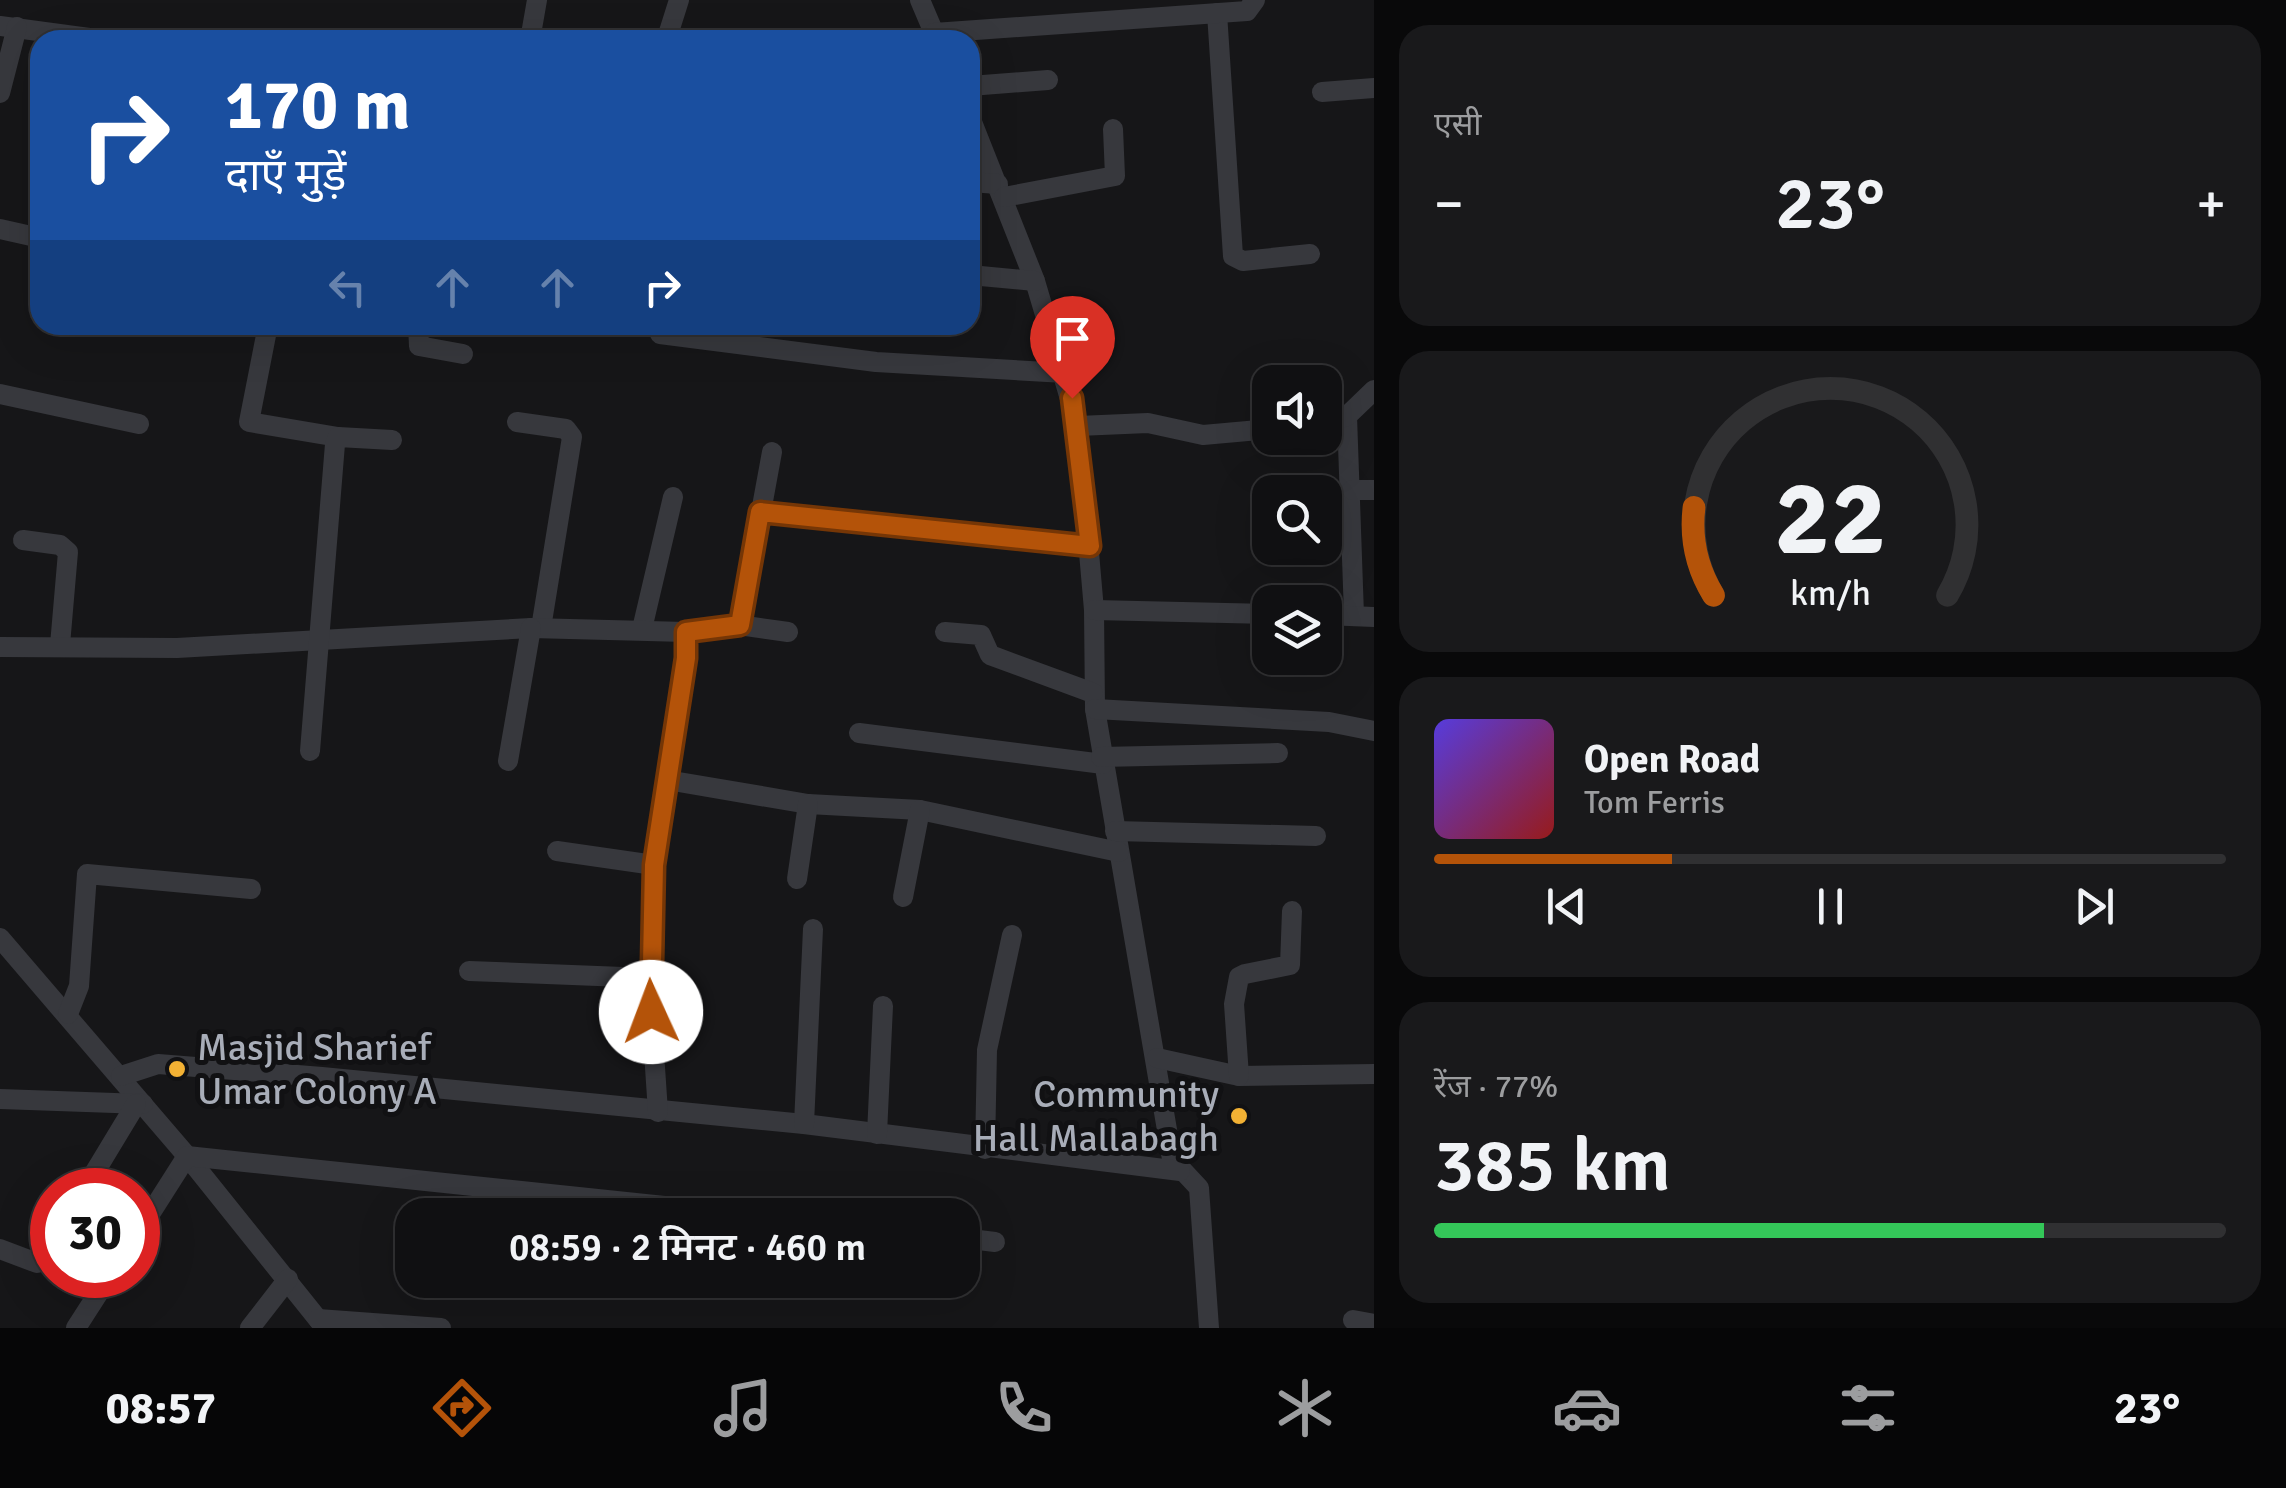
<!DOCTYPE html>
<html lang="hi">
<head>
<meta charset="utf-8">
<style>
  :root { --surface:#101012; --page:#19191b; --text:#f1f3f6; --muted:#9c9d9f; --line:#303032; --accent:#b45309 }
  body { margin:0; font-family:Signika,"Noto Sans Devanagari",sans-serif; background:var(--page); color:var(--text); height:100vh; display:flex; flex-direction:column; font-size:38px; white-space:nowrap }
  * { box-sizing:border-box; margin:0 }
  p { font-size:32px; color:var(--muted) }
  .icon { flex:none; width:55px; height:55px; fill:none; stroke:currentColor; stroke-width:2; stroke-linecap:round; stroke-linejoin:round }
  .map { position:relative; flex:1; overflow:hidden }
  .details { display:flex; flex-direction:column; gap:25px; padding:25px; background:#09090a; width:912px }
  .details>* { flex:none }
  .guide { position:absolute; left:30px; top:30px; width:950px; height:305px; border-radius:30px; box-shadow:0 10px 40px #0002,0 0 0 2px var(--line); background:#1a4fa0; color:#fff; overflow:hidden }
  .fabs { position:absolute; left:1252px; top:365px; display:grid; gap:20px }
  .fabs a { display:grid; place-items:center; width:90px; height:90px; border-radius:20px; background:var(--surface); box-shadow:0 10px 40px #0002,0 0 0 2px var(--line); font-size:50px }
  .speed { position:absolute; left:30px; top:1168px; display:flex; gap:20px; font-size:50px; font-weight:700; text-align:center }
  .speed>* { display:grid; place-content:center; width:130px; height:130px; border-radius:50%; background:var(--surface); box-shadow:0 10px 40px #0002,0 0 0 2px var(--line); line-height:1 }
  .speed .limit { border:15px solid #d22; background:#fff; color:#111 }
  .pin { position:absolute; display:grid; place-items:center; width:85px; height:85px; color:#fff; margin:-102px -42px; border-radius:50% 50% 50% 0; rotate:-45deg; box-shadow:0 0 10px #0007 }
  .pin .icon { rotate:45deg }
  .me { position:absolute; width:110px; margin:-55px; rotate:358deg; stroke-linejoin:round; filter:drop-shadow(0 0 8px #0008) }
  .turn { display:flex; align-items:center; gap:35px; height:210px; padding:0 30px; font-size:45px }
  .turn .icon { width:130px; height:130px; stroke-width:2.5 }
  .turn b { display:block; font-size:70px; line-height:85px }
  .lanes { display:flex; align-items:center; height:95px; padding:0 30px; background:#0003; justify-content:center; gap:50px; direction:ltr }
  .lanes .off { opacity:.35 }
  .big { font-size:75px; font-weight:600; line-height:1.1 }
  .details .tile { flex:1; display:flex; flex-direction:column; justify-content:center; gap:15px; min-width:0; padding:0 35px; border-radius:30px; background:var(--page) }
  .details .dial { align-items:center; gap:0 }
  .dial svg { height:260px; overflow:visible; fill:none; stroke:var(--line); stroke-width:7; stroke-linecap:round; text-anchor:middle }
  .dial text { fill:var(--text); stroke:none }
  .song { display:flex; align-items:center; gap:30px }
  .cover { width:120px; height:120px; border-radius:15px; background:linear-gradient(135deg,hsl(250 70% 55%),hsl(0 70% 35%)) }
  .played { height:10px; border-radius:5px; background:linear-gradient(90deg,var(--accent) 30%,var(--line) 30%) }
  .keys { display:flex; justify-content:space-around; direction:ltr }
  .heat { display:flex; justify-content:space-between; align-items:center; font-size:55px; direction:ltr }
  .charge { height:15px; border-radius:8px; background:linear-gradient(90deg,#34c759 77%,var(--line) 0) }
  .trip { position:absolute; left:395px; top:1198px; width:585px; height:100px; border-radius:30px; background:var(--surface); box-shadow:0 10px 40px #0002,0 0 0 2px var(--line); font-weight:600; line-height:100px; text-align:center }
  .tabs { display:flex; height:160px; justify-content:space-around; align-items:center; background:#060607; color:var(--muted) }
  .tabs .icon { width:70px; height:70px }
  .tabs .selected { color:var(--accent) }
  .tabs b { font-size:45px; color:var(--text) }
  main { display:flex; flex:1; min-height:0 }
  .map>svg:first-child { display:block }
</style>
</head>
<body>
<main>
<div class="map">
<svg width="1374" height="1328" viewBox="0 0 1374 1328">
  <rect width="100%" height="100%" fill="#161618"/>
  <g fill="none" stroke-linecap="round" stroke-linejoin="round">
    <g stroke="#37383d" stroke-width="20">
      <path d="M920 0 937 40"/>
      <path d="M1217 13 1233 256 1243 261 1310 254"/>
      <path d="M0 26 104 40"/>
      <path d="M934 33 1247 11 1255 0"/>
      <path d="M667 38 679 0"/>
      <path d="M530 40 537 0"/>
      <path d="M970 86 1048 80"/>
      <path d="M1322 92 1374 88"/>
      <path d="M0 93 17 27"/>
      <path d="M970 117 1035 281 1078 426 1094 610 1095 709 1172 1159 1199 1188 1209 1328"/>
      <path d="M970 182 998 184"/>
      <path d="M1004 197 1115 176 1113 129"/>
      <path d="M0 229 40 238"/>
      <path d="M970 275 1035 281"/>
      <path d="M268 325 249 422 338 437"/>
      <path d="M418 325 419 346 463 354"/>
      <path d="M660 334 876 362 1065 373"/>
      <path d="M0 394 139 424"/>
      <path d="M1347 416 1354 615"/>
      <path d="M517 422 566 429 572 437 541 628"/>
      <path d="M1325 422 1347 416 1374 390"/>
      <path d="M1078 426 1148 423 1203 435 1270 429"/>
      <path d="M1352 490H1374"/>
      <path d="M760 513 1090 546"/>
      <path d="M23 540 60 545 68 552 60 645"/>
      <path d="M1094 610 1270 614"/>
      <path d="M1325 615 1374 617"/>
      <path d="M739 625 788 632"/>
      <path d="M642 629 673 497"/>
      <path d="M945 632 981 635 990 655 1093 693"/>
      <path d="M0 647 177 648 531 628 686 632 737 627 741 621 772 452"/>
      <path d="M1095 709 1329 722 1374 731"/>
      <path d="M859 733 1103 764"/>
      <path d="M310 751 335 444 338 437 392 440"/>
      <path d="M1101 757 1278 753"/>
      <path d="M508 761 531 628"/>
      <path d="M667 780 808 804 920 810 1119 852"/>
      <path d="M1115 831 1316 836"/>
      <path d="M557 851 654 865"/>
      <path d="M797 879 808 804"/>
      <path d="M903 897 920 810"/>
      <path d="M0 938 187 1156 325 1328"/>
      <path d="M469 971 649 978"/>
      <path d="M68 1014 79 986 87 874 251 889"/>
      <path d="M1157 1058 1239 1076 1374 1074"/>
      <path d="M121 1076 158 1064 322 1077 804 1124 1180 1171"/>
      <path d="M1239 1076 1234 1004 1239 977 1245 974 1290 965 1292 911"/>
      <path d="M0 1099 143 1104"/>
      <path d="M658 1112 649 978 654 865 686 657V632"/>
      <path d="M804 1124 813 929"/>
      <path d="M877 1134 883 1006"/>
      <path d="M985 1149 987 1050 1012 935"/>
      <path d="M84 1190 136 1104"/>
      <path d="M138 1233 187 1156 750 1215"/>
      <path d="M962 1238 995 1242"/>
      <path d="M0 1249 37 1263 52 1241"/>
      <path d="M318 1319 441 1328"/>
      <path d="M1353 1320 1374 1324"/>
      <path d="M76 1328 110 1275"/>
      <path d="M250 1328 288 1279"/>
    </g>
  </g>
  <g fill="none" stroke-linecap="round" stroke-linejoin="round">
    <defs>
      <path id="route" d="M651 1012 654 865 686 658V632L740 625 760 512 1090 546 1072 398"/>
    </defs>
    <use href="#route" stroke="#753606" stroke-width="25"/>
    <use href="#route" stroke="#b45309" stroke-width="18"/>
  </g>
  <g fill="#f2b134" stroke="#111113" stroke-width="4">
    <circle cx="177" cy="1069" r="10"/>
    <circle cx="1239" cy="1116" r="10"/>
  </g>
  <g text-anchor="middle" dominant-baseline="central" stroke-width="10" stroke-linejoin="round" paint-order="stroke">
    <g font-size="38" fill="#a8adb8" stroke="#111113" text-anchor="start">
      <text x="197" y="1047">Masjid Sharief<tspan x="197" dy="44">Umar Colony A</tspan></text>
      <text x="1219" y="1094" text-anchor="end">Community<tspan x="1219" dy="44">Hall Mallabagh</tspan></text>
    </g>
  </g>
</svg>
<div class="fabs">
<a><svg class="icon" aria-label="sound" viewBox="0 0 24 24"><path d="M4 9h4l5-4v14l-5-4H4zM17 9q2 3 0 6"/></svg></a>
<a><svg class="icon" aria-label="search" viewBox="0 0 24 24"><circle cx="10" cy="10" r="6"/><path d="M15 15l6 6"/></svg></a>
<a><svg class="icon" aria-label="layers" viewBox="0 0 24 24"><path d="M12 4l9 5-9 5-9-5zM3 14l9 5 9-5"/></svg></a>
</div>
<div class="speed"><div class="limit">30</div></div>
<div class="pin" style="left:1072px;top:398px;background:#d93025"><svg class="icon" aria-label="arrive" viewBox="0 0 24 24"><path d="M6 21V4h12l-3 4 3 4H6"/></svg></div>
<svg class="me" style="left:651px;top:1012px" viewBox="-20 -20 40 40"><circle r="19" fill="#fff"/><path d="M0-13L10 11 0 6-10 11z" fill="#b45309"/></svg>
<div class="trip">08:59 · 2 मिनट · 460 m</div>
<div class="guide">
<div class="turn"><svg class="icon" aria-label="right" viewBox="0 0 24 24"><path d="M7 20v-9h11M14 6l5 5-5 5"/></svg><div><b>170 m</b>दाएँ मुड़ें</div></div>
<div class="lanes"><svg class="icon off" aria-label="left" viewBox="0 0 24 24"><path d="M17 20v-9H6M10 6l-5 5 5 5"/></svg><svg class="icon off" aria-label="ahead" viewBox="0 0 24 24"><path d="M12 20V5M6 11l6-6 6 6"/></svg><svg class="icon off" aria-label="ahead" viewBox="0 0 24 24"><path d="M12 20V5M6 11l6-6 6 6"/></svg><svg class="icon" aria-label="right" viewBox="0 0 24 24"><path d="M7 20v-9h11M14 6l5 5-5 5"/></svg></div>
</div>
</div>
<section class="details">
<div class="tile"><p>एसी</p>
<div class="heat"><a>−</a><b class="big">23°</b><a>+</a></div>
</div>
<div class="tile dial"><svg viewBox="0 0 100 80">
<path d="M14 69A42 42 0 1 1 86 69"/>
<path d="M14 69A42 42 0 0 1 8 42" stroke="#b45309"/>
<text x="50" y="56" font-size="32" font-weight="700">22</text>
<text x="50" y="72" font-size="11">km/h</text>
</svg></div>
<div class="tile">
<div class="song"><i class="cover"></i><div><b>Open Road</b><p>Tom Ferris</p></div></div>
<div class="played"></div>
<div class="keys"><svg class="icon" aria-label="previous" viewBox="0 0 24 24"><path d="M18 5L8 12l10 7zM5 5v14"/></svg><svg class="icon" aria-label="pause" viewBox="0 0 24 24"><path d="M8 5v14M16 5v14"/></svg><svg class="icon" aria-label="next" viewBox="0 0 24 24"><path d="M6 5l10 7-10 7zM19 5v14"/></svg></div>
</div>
<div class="tile"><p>रेंज · 77%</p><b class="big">385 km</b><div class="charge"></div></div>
</section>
</main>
<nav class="tabs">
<b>08:57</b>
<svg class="icon selected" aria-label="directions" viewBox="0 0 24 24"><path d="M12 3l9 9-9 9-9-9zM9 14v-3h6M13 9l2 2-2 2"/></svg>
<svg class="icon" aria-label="music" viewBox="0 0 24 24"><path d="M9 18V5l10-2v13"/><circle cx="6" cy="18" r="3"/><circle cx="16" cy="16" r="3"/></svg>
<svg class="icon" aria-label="phone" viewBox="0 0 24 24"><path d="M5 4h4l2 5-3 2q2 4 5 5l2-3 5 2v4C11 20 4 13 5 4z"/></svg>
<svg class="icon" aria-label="climate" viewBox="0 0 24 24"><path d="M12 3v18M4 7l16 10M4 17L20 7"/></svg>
<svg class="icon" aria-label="car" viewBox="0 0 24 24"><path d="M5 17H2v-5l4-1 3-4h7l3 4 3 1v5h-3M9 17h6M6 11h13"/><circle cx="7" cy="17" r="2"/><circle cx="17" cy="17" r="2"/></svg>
<svg class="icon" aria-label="filters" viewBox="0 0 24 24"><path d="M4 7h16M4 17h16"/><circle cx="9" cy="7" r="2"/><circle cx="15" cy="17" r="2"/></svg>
<b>23°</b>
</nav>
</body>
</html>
